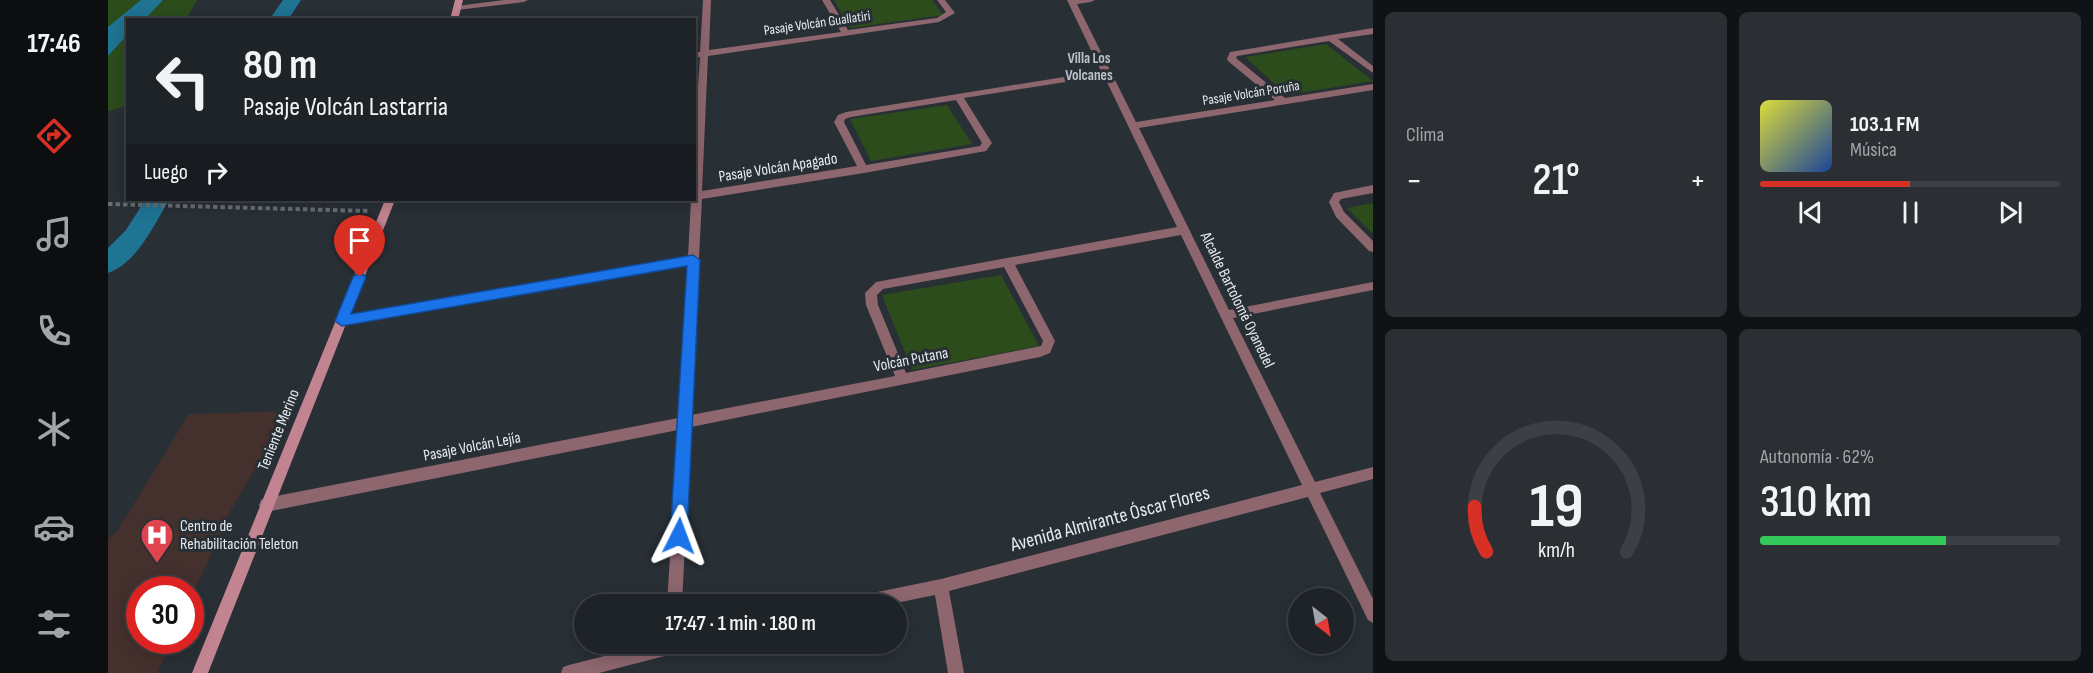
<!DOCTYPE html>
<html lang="es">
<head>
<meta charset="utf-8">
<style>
  :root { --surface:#1e2328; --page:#2b2f34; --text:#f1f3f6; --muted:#a1a4a8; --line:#3c4045; --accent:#d93025 }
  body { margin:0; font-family:"Sofia Sans Condensed",sans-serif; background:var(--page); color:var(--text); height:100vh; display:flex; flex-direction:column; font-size:22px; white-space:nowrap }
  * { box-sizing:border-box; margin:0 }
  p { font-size:20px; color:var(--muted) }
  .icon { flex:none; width:33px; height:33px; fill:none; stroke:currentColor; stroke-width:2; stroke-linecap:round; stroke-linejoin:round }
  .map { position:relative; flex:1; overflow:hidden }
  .side { display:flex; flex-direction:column; gap:12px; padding:12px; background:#101316; width:720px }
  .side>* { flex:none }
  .guide { position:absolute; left:18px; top:18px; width:570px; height:183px; border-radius:0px; box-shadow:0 3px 15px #0003,0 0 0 2px var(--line); background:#1e2328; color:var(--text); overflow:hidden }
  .needle { width:39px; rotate:149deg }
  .fabs { position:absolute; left:1180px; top:588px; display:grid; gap:12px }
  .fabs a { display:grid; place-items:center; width:66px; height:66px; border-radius:50%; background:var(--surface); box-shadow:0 3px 15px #0003,0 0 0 2px var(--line); font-size:30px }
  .speed { position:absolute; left:18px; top:576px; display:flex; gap:12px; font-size:30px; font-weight:700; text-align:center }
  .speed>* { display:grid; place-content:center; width:78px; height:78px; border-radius:50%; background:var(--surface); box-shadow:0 3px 15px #0003,0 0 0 2px var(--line); line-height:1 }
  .speed .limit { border:9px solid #d22; background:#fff; color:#111 }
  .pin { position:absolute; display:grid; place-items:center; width:51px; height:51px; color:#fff; margin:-62px -26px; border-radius:50% 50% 50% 0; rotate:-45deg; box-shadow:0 0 6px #0007 }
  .pin .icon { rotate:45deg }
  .me { position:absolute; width:66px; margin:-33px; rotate:3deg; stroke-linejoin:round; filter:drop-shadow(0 0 4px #0008) }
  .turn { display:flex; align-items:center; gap:21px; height:126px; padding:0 18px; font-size:27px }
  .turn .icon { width:78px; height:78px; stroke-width:2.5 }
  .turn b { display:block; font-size:42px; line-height:51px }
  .then { display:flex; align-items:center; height:57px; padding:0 18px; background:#0003; gap:12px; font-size:22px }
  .big { font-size:45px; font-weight:600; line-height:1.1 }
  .side .card { flex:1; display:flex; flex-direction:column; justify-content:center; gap:9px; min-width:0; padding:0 21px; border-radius:9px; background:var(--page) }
  .side .dial { align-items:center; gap:0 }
  .dial svg { height:156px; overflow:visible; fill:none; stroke:var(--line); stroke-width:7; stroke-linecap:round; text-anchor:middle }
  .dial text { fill:var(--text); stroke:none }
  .song { display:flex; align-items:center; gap:18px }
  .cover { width:72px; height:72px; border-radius:9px; background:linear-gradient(135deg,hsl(60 70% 55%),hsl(220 70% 35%)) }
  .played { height:6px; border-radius:3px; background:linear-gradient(90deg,var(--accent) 50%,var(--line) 50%) }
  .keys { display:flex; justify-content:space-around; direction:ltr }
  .heat { display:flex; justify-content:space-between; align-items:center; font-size:33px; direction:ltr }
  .charge { height:9px; border-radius:4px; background:linear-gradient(90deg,#34c759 62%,var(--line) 0) }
  .side .tiles { flex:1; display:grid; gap:12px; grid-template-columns:repeat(2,1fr) }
  .trip { position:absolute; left:466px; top:594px; width:333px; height:60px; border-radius:30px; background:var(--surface); box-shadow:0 3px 15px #0003,0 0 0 2px var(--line); font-weight:600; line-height:60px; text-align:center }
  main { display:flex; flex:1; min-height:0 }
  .dock { display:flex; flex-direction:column; width:108px; justify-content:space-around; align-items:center; background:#0c0e10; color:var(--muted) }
  .dock .icon { width:42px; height:42px }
  .dock .on { color:var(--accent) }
  .dock b { font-size:27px; color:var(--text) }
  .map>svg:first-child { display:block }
</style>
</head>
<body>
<main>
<nav class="dock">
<b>17:46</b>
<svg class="icon on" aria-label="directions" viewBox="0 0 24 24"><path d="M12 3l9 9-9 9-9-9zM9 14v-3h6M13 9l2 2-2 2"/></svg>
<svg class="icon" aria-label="music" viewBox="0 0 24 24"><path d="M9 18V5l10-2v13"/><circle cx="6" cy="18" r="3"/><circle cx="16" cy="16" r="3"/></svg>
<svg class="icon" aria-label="phone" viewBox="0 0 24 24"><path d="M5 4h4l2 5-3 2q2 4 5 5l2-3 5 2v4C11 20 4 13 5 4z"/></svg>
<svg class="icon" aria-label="climate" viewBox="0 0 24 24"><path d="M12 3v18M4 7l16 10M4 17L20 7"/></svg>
<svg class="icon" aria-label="car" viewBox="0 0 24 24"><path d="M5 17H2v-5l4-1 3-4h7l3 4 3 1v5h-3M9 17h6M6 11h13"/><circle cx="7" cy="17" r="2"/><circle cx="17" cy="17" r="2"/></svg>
<svg class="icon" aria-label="filters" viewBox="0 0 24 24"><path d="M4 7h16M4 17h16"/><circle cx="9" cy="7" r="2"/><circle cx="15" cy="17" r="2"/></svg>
</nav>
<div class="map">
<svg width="1265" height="673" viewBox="0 0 1265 673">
  <rect width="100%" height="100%" fill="#282f35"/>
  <path fill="#44302c" d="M181 411 123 510 83 599 82 590H32V640L64 641 49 673H0V539L9 531 81 414Z"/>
  <g fill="#2c4c1c">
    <path d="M0 0H89L78 19 20 20 19 106 0 111V31L4 28 0 27Z"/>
    <path d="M726 0H824L835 15 742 28Z"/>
    <path d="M1218 44 1265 81 1179 95 1137 57Z"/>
    <path d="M839 105 864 144 763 161 742 119Z"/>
    <path d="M1265 203V234L1239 208Z"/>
    <path d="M893 275 931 346 804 370 774 295Z"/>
  </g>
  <path fill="#1f7393" d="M33 0H55L37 19 20 20 19 35 0 56V27Z"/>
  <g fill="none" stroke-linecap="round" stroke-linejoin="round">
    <g fill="#1f7393" fill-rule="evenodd">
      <path d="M175 0H193L180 20H161Z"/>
      <path d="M37 200H61C46 225 29 263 0 273V248L18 230Z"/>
    </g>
    <path stroke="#676e73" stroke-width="4" stroke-dasharray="4.5 3" stroke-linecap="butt" d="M0 204 260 211"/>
    <g fill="#8d666e" fill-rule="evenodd">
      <path d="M396 0H420L416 2 349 10 345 8 349 6Z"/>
      <path d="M595 0H603L601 50 733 32 714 0H722L740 30 829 18 838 12 829 0H837L847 13 831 22 600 56 594 191 749 166 726 122 730 115 738 112 993 71 959 0H987L983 2 969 4 1028 122 1167 100 1120 61 1119 59 1122 52 1265 28V34L1230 39 1265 66V73L1221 41 1129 56 1128 58 1177 98 1265 84V90L1031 128 1121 310 1265 282V290L1125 318 1207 482 1265 467V479L1212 493 1265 599V623L1260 620 1200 497 841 591 856 673H840L827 595 783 604H743L745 599 750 596 833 579 1194 485 1073 235 907 265 947 341 942 353 932 357 583 427 574 604H559L570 430 158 512 153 510 151 505 153 500 158 498 570 418 579 265 234 326 230 324 228 321 230 318 234 316 580 257 583 200H586V144L592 57 586 58V52H592ZM996 76 1069 227 768 282 757 293 758 305 787 376 583 415 594 199 756 173 878 151 884 143 856 98ZM848 100 874 143 872 146 758 165 736 122 737 119 743 117ZM896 267 935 341 933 346 798 373 770 305 769 295 775 289Z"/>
      <path d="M1265 185V193L1233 199 1231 202 1236 212 1265 241V252L1261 251 1228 217 1221 202 1226 193Z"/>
      <path d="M544 644H580L578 650 572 652 491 673H453L455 667 461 665Z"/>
    </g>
    <g fill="#c28491" fill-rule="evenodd">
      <path d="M347 0H355L350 20H342Z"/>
      <path d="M277 200H287L100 673H84Z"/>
    </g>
  </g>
  <path fill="#1a73e8" stroke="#114b97" stroke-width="1.5" d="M585 255 592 260 579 536 576 541 571 544 565 541 562 536 579 266 234 326 227 321 245 277 252 272 258 277 243 314Z"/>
  <defs>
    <symbol id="hospital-pin" viewBox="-11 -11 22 30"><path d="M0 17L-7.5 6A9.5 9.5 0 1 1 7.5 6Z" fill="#e0444e" stroke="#282f35"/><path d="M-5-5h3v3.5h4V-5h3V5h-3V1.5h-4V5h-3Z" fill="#fff"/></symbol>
  </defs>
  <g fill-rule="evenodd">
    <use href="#hospital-pin" x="30" y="516" width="38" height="52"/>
  </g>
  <g text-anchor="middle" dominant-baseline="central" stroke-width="6" stroke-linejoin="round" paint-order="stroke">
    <g font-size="14" fill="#e6ebef" stroke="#282f35">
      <text transform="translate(709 23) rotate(-8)">Pasaje Volcán Guallatiri</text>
      <text transform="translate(1143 93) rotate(-9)">Pasaje Volcán Poruña</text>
    </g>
    <g font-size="15" font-weight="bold" fill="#bac3cb" stroke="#282f35">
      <text x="981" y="58">Villa Los<tspan x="981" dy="17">Volcanes</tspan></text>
    </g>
    <g font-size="16" fill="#e6ebef" stroke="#282f35">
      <text transform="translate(670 168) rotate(-9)">Pasaje Volcán Apagado</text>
      <text transform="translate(1129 300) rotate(64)">Alcalde Bartolomé Oyanedel</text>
      <text transform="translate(803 360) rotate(-11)">Volcán Putana</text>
      <text transform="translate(171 430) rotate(-68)">Teniente Merino</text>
      <text transform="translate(364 447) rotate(-11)">Pasaje Volcán Lejía</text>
    </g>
    <g font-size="16" fill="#e6ebef" stroke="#282f35" text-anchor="start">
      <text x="72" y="526">Centro de<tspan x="72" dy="18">Rehabilitación Teleton</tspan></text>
    </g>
    <g font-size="20" fill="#e6ebef" stroke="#282f35">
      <text transform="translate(1002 519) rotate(-15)">Avenida Almirante Óscar Flores</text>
    </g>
  </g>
</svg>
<div class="fabs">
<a><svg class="needle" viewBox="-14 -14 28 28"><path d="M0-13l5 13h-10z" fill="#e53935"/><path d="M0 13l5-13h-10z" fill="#a1a4a8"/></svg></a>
</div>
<div class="speed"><div class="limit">30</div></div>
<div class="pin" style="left:252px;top:277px;background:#d93025"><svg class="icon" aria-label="arrive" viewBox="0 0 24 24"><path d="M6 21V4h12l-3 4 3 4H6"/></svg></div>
<svg class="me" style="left:571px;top:536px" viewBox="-20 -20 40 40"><path d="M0-17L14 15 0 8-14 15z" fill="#1a73e8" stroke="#fff" stroke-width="4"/></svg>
<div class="trip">17:47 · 1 min · 180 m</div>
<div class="guide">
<div class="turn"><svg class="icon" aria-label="left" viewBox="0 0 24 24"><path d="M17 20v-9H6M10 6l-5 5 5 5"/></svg><div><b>80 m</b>Pasaje Volcán Lastarria</div></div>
<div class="then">Luego<svg class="icon" aria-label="right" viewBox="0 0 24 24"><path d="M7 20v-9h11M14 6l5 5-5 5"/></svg></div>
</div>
</div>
<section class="side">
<div class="tiles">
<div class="card"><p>Clima</p>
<div class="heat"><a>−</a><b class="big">21°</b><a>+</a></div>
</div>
<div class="card">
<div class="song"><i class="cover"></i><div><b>103.1 FM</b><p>Música</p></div></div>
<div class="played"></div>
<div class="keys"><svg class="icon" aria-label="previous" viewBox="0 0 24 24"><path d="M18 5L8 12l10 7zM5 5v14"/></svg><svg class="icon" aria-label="pause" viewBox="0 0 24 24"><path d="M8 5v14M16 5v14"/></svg><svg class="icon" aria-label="next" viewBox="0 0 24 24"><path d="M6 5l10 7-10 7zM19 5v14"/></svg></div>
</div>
<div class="card dial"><svg viewBox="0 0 100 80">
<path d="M14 69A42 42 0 1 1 86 69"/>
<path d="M14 69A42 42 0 0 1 8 46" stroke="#d93025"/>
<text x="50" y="56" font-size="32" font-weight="700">19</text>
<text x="50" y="72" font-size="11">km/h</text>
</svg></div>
<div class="card"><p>Autonomía · 62%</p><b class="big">310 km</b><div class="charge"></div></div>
</div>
</section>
</main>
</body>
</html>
